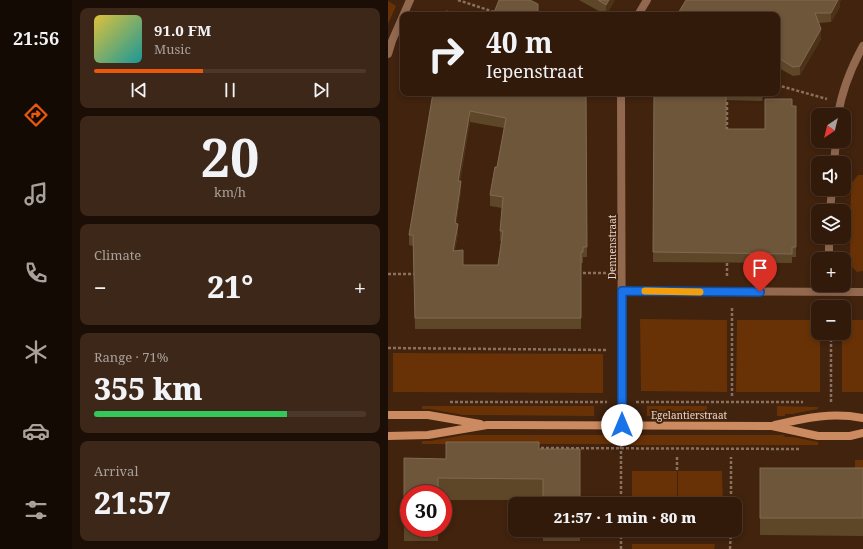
<!DOCTYPE html>
<html lang="en">
<head>
<meta charset="utf-8">
<style>
  :root { --surface:#311a0a; --page:#3d2718; --text:#f1f3f6; --muted:#a8a19c; --line:#4c382b; --accent:#ea580c }
  body { margin:0; font-family:"Noto Serif",serif; background:var(--page); color:var(--text); height:100vh; display:flex; flex-direction:column; font-size:15px; white-space:nowrap }
  * { box-sizing:border-box; margin:0 }
  p { font-size:13px; color:var(--muted) }
  .icon { flex:none; width:22px; height:22px; fill:none; stroke:currentColor; stroke-width:2; stroke-linecap:round; stroke-linejoin:round }
  .map { position:relative; flex:1; overflow:hidden }
  .details { display:flex; flex-direction:column; gap:8px; padding:8px; background:#1b0e06; width:316px }
  .details>* { flex:none }
  .banner { position:absolute; left:12px; top:12px; width:380px; height:84px; border-radius:8px; box-shadow:0 2px 6px #0003,0 0 0 1px var(--line); background:#311a0a; color:var(--text); overflow:hidden }
  .needle { width:26px; rotate:215deg }
  .buttons { position:absolute; left:423px; top:108px; display:grid; gap:8px }
  .buttons a { display:grid; place-items:center; width:40px; height:40px; border-radius:8px; background:var(--surface); box-shadow:0 2px 6px #0003,0 0 0 1px var(--line); font-size:20px }
  .speed { position:absolute; left:12px; top:485px; display:flex; gap:8px; font-size:20px; font-weight:700; text-align:center }
  .speed>* { display:grid; place-content:center; width:52px; height:52px; border-radius:50%; background:var(--surface); box-shadow:0 2px 6px #0003,0 0 0 1px var(--line); line-height:1 }
  .speed .limit { border:6px solid #d22; background:#fff; color:#111 }
  .pin { position:absolute; display:grid; place-items:center; width:34px; height:34px; color:#fff; margin:-41px -17px; border-radius:50% 50% 50% 0; rotate:-45deg; box-shadow:0 0 4px #0007 }
  .pin .icon { rotate:45deg }
  .me { position:absolute; width:44px; margin:-22px; rotate:0deg; stroke-linejoin:round; filter:drop-shadow(0 0 3px #0008) }
  .turn { display:flex; align-items:center; gap:14px; height:84px; padding:0 20px; font-size:18px }
  .turn .icon { width:52px; height:52px; stroke-width:2.5 }
  .turn b { display:block; font-size:28px; line-height:34px }
  .big { font-size:30px; font-weight:800; line-height:1.1 }
  .details .widget { flex:1; display:flex; flex-direction:column; justify-content:center; gap:6px; min-width:0; padding:0 14px; border-radius:8px; background:var(--page) }
  .details .dial { align-items:center; gap:0 }
  .dial b { font-size:52px; line-height:1 }
  .song { display:flex; align-items:center; gap:12px }
  .cover { width:48px; height:48px; border-radius:6px; background:linear-gradient(135deg,hsl(50 70% 55%),hsl(180 70% 35%)) }
  .played { height:4px; border-radius:2px; background:linear-gradient(90deg,var(--accent) 40%,var(--line) 40%) }
  .keys { display:flex; justify-content:space-around; direction:ltr }
  .heat { display:flex; justify-content:space-between; align-items:center; font-size:22px; direction:ltr }
  .charge { height:6px; border-radius:3px; background:linear-gradient(90deg,#34c759 71%,var(--line) 0) }
  .trip { position:absolute; left:120px; top:497px; width:234px; height:40px; border-radius:8px; background:var(--surface); box-shadow:0 2px 6px #0003,0 0 0 1px var(--line); font-weight:800; line-height:40px; text-align:center }
  main { display:flex; flex:1; min-height:0 }
  .menu { display:flex; flex-direction:column; width:72px; justify-content:space-around; align-items:center; background:#140a04; color:var(--muted) }
  .menu .icon { width:28px; height:28px }
  .menu .selected { color:var(--accent) }
  .menu b { font-size:18px; color:var(--text) }
  .map>svg:first-child { display:block }
</style>
</head>
<body>
<main>
<nav class="menu">
<b>21:56</b>
<svg class="icon selected" aria-label="directions" viewBox="0 0 24 24"><path d="M12 3l9 9-9 9-9-9zM9 14v-3h6M13 9l2 2-2 2"/></svg>
<svg class="icon" aria-label="music" viewBox="0 0 24 24"><path d="M9 18V5l10-2v13"/><circle cx="6" cy="18" r="3"/><circle cx="16" cy="16" r="3"/></svg>
<svg class="icon" aria-label="phone" viewBox="0 0 24 24"><path d="M5 4h4l2 5-3 2q2 4 5 5l2-3 5 2v4C11 20 4 13 5 4z"/></svg>
<svg class="icon" aria-label="climate" viewBox="0 0 24 24"><path d="M12 3v18M4 7l16 10M4 17L20 7"/></svg>
<svg class="icon" aria-label="car" viewBox="0 0 24 24"><path d="M5 17H2v-5l4-1 3-4h7l3 4 3 1v5h-3M9 17h6M6 11h13"/><circle cx="7" cy="17" r="2"/><circle cx="17" cy="17" r="2"/></svg>
<svg class="icon" aria-label="filters" viewBox="0 0 24 24"><path d="M4 7h16M4 17h16"/><circle cx="9" cy="7" r="2"/><circle cx="15" cy="17" r="2"/></svg>
</nav>
<section class="details">
<div class="widget">
<div class="song"><i class="cover"></i><div><b>91.0 FM</b><p>Music</p></div></div>
<div class="played"></div>
<div class="keys"><svg class="icon" aria-label="previous" viewBox="0 0 24 24"><path d="M18 5L8 12l10 7zM5 5v14"/></svg><svg class="icon" aria-label="pause" viewBox="0 0 24 24"><path d="M8 5v14M16 5v14"/></svg><svg class="icon" aria-label="next" viewBox="0 0 24 24"><path d="M6 5l10 7-10 7zM19 5v14"/></svg></div>
</div>
<div class="widget dial"><b>20</b><p>km/h</p></div>
<div class="widget"><p>Climate</p>
<div class="heat"><a>−</a><b class="big">21°</b><a>+</a></div>
</div>
<div class="widget"><p>Range · 71%</p><b class="big">355 km</b><div class="charge"></div></div>
<div class="widget"><p>Arrival</p><b class="big">21:57</b></div>
</section>
<div class="map">
<svg width="475" height="549" viewBox="0 0 475 549">
  <rect width="100%" height="100%" fill="#41230e"/>
  <g fill="#683206">
    <path d="M0 1 8 6 0 24Z"/>
    <path d="M470 175H475V271L469 272 462 265 463 184Z"/>
    <path d="M252 319 339 320V392L253 391Z"/>
    <path d="M349 320H430V333H432V392H348Z"/>
    <path d="M456 320H475V392H454V333H456Z"/>
    <path d="M5 353 215 354V393L5 392Z"/>
    <path d="M34 406H206V416L75 415 42 409H34Z"/>
    <rect x="259" y="406" width="60" height="10"/>
    <path d="M389 406 430 407V409L404 414H397V416H389Z"/>
    <path d="M76 435H231V442L228 444H34V441H42Z"/>
    <path d="M236 435H396L397 437H405L430 442V445H239L236 442Z"/>
    <rect x="467" y="460" width="8" height="15"/>
    <rect x="244" y="471" width="45" height="33"/>
    <path d="M290 471H334L335 504H290Z"/>
    <rect x="244" y="530" width="45" height="5"/>
    <rect x="290" y="530" width="45" height="5"/>
    <path d="M244 544H327L326 549H244Z"/>
  </g>
  <g fill="none" stroke-linecap="round" stroke-linejoin="round">
    <g stroke="#89705f" stroke-width="2.5" stroke-dasharray="3 2" stroke-linecap="butt">
      <path d="M70 0 115 15"/>
      <path d="M389 85 439 99"/>
      <path d="M339 130V93"/>
      <path d="M190 273H219"/>
      <path d="M0 274H27"/>
      <path d="M339 276V259"/>
      <path d="M0 348 219 350"/>
      <path d="M344 396V306"/>
      <path d="M62 402H219"/>
      <path d="M248 402H415"/>
      <path d="M443 402V333"/>
      <path d="M148 448 411 449"/>
      <path d="M289 457V470"/>
      <path d="M233 504V439"/>
      <path d="M343 504V457"/>
      <path d="M233 549V530"/>
      <path d="M342 549 343 530"/>
    </g>
    <g stroke="#92684f" stroke-width="8">
      <path d="M250 15 259 0"/>
      <path d="M0 54 4 41 22 0"/>
      <path d="M233 93 234 425"/>
      <path d="M450 115C454 90 463 68 475 46"/>
      <path d="M446 163 448 141"/>
      <path d="M442 211 444 189"/>
      <path d="M441 259V237"/>
      <path d="M234 291 475 292"/>
    </g>
    <g stroke="#cc8a60" stroke-width="8">
      <path d="M0 415H40L92 424"/>
      <path d="M387 425C418 418 443 412 475 418"/>
      <path d="M0 436 40 435 99 425 384 426 430 436H462L475 433"/>
    </g>
  </g>
  <g fill="#5e4729" fill-rule="evenodd">
    <path d="M191 0H227L218 15Z"/>
    <path d="M298 0H453L452 2V7L443 22 431 23 433 39 412 75 405 76 389 67V15Z"/>
    <path d="M45 93H198L199 257H195V263H193V329H27L25 246 21 245V235ZM82 122 116 128 109 167 102 195V206L114 208 112 231V241H113L110 265H75L67 250 70 234 68 223 73 192 72 181Z"/>
    <path d="M266 93H376L374 101 338 100V129H377L404 106H408V257H404V263L265 262Z"/>
    <path d="M151 449H192L155 500H55V494H21V528H50V541H16V458L58 459Z"/>
    <path d="M372 468H475V536L372 535Z"/>
    <rect x="155" y="530" width="37" height="11"/>
  </g>
  <g fill="#4c3217">
    <path d="M221 0H227L218 15V5Z"/>
    <path d="M450 0H453L452 2V7L443 22V13Z"/>
    <path d="M433 29V39L412 75V66Z"/>
    <path d="M374 93H376L374 101Z"/>
    <path d="M82 111V122L70 191V181Z"/>
    <path d="M73 181V192L67 234V223Z"/>
    <path d="M70 224V234L65 261V251Z"/>
  </g>
  <g fill="#6d563a" stroke="#816a51" fill-rule="evenodd">
    <path d="M111 0H142L150 4V15H105Z"/>
    <path d="M210 0H221L218 5Z"/>
    <path d="M298 0H450L443 13H427L433 29 412 66 405 67 389 57V15H289Z"/>
    <path d="M58 11 82 15H58Z"/>
    <path d="M45 93H198L199 247H195V252H193V318H27L25 235H21ZM82 111 118 118 109 167H107L102 195 115 197 112 231H115L110 265H75V250L65 251 70 224 67 223 73 181H70Z"/>
    <path d="M266 93H338V129H377V99H404V106H408V247H404V254L265 252Z"/>
    <path d="M58 442H151V449H192V504H155V479L50 478V494H21V519H16V458L58 459Z"/>
    <rect x="372" y="468" width="103" height="50"/>
  </g>
  <g fill="none" stroke-linecap="round" stroke-linejoin="round">
    <defs>
      <path id="route" d="M234 425V291L372 292"/>
    </defs>
    <use href="#route" stroke="#114b97" stroke-width="10"/>
    <use href="#route" stroke="#1a73e8" stroke-width="7"/>
    <path stroke="#f59e0b" stroke-width="7" d="M257 291 312 292"/>
  </g>
  <g text-anchor="middle" dominant-baseline="central" stroke-width="4" stroke-linejoin="round" paint-order="stroke">
    <g font-size="10" fill="#e9d5c9" stroke="#41230e">
      <text transform="translate(224 247) rotate(-90)">Dennenstraat</text>
      <text x="301" y="415">Egelantierstraat</text>
    </g>
  </g>
</svg>
<div class="buttons">
<a><svg class="needle" viewBox="-14 -14 28 28"><path d="M0-13l5 13h-10z" fill="#e53935"/><path d="M0 13l5-13h-10z" fill="#a8a19c"/></svg></a>
<a><svg class="icon" aria-label="sound" viewBox="0 0 24 24"><path d="M4 9h4l5-4v14l-5-4H4zM17 9q2 3 0 6"/></svg></a>
<a><svg class="icon" aria-label="layers" viewBox="0 0 24 24"><path d="M12 4l9 5-9 5-9-5zM3 14l9 5 9-5"/></svg></a>
<a>+</a>
<a>−</a>
</div>
<div class="speed"><div class="limit">30</div></div>
<div class="pin" style="left:372px;top:292px;background:#d93025"><svg class="icon" aria-label="arrive" viewBox="0 0 24 24"><path d="M6 21V4h12l-3 4 3 4H6"/></svg></div>
<svg class="me" style="left:234px;top:425px" viewBox="-20 -20 40 40"><circle r="19" fill="#fff"/><path d="M0-13L10 11 0 6-10 11z" fill="#1a73e8"/></svg>
<div class="trip">21:57 · 1 min · 80 m</div>
<div class="banner">
<div class="turn"><svg class="icon" aria-label="right" viewBox="0 0 24 24"><path d="M7 20v-9h11M14 6l5 5-5 5"/></svg><div><b>40 m</b>Iepenstraat</div></div>
</div>
</div>
</main>
</body>
</html>
